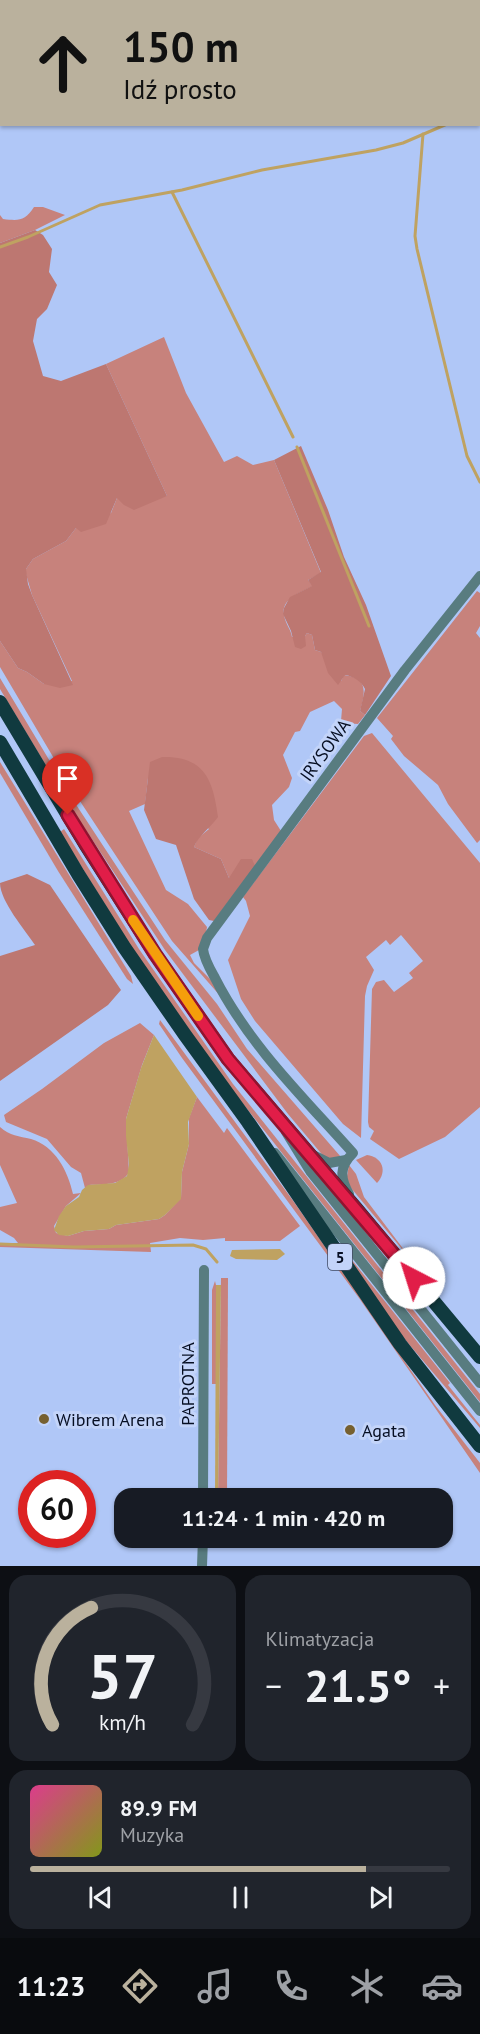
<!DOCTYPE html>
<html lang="pl">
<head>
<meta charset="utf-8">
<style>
  :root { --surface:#171b24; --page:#20242c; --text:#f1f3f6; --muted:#9ea1a6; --line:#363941; --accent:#bab19d }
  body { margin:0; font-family:"PT Sans",sans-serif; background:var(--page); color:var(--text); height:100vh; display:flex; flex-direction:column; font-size:22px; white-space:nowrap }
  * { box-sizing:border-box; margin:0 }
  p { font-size:20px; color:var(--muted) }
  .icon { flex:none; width:33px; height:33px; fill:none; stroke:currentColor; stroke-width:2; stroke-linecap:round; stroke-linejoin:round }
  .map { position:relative; height:1566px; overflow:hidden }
  .sheet { display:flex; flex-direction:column; gap:9px; padding:9px; background:#0d0f14; flex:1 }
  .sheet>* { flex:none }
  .top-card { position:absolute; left:0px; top:0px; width:480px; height:126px; box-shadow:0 2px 4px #0004; background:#bab19d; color:#111; overflow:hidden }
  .speed { position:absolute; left:18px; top:1470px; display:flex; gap:12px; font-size:30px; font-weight:700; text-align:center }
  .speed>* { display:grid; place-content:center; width:78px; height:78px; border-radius:50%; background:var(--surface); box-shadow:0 2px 4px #0004; line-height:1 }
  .speed .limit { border:9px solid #d22; background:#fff; color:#111 }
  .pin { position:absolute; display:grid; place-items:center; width:51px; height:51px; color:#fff; margin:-62px -26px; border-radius:50% 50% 50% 0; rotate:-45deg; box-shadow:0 0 6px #0007 }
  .pin .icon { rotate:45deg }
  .me { position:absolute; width:66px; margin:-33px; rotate:320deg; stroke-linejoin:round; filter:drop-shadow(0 0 4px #0008) }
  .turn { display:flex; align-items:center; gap:21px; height:126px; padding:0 24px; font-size:27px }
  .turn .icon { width:78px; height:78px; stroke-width:2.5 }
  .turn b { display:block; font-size:42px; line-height:51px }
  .big { font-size:45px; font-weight:600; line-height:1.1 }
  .sheet .tile { flex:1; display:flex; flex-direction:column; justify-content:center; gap:9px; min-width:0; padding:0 21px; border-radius:18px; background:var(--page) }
  .sheet .dial { align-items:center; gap:0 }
  .dial svg { height:156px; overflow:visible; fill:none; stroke:var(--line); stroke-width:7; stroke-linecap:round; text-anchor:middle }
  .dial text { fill:var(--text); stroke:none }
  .song { display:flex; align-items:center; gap:18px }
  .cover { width:72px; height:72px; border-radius:9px; background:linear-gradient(135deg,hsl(330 70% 55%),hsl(70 70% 35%)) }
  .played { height:6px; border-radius:3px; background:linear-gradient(90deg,var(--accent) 80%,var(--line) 80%) }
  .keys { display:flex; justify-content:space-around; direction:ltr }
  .heat { display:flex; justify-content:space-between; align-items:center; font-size:33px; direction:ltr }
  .sheet .tiles { flex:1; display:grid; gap:9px; grid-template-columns:1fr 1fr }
  .tile:last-child { grid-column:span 2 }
  .trip { position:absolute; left:114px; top:1488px; width:339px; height:60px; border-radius:18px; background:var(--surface); box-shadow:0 2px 4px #0004; font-weight:600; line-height:60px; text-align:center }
  .menu { display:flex; height:96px; justify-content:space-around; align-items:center; background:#090b0e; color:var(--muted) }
  .menu .icon { width:42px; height:42px }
  .menu .selected { color:var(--accent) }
  .menu b { font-size:27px; color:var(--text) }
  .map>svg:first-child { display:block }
</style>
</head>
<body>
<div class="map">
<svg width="480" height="1566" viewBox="0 0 480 1566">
  <rect width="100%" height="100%" fill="#b0c7f7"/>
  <g fill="#c7827c">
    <path d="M34 207H43L65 215 35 230 0 243V215L3 219C19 221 25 221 34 207Z"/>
    <path d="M164 337 186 393 224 462 237 456 253 465 274 460 321 573 308 580 313 586C299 593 278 600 285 619 287 626 291 630 292 637L305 636 307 633 312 635 315 650 321 652 341 681 344 675C369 678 365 693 360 711L365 715 358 724 343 723 341 721 342 709 334 701 310 712 300 731 295 732 283 755 292 778 289 787 272 805 274 820 281 831 255 866 229 878 221 859 194 847 198 838 209 829 148 778 145 804 129 811 166 890 188 904 207 927 206 933 199 950 190 955 194 963 213 982 222 998 172 941 72 789 0 667V641L18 668 27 672 44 684 72 681 32 595 26 574V569L33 559 66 541 76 528 111 513 117 498 167 496 106 364Z"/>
    <path d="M477 591 480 593V626L476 633 480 638V840L477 843 448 804 438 785 404 756 391 739 393 736 377 718Z"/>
    <path d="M0 678 75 803 165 940 217 1004 247 1049 341 1157 338 1159 325 1158 288 1114 165 950 72 809 0 689Z"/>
    <path d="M372 733 480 863V1107L445 1137 399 1159 370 1139 374 1131 369 1127 368 1122 372 989 376 982 384 980 394 992 413 978 409 973 423 961 401 935 390 945 386 940 366 957 374 970 367 986 365 996 361 1138 343 1124 255 1021 241 999 228 960 250 916 246 901 243 897 364 736Z"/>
    <path d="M0 762 131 976 133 984 127 979 58 871 0 773Z"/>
    <path d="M64 829 139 949 233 1084 480 1394V1402L228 1085 133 950 60 832Z"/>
    <path d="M160 1020 294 1202 435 1405 480 1463V1473L359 1298 182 1058 159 1024Z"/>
    <path d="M140 1023 154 1035 142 1065 126 1119 129 1172C122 1186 102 1184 89 1185L85 1188 81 1173 71 1167 47 1139 6 1122 4 1115 42 1089 104 1043Z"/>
    <path d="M197 1097 224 1133 227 1128 300 1226 280 1241H225V1238L203 1240 180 1238 150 1243 151 1252 0 1247V1243H18L14 1238 0 1230V1207L17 1203 0 1165V1127C10 1136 19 1136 31 1139 55 1146 68 1171 73 1194L81 1193 66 1206 54 1226 56 1233 68 1236 84 1231 109 1229 116 1225 159 1219 165 1215 181 1198 182 1172 189 1144V1118Z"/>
    <path d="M367 1155C382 1157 388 1171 377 1183L356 1160Z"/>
    <path d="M349 1165 356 1174 364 1197 417 1267 346 1182Z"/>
    <path d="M336 1240 450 1383 448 1385 480 1425V1428L402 1336Z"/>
    <path d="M221 1278H228L227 1498H218Z"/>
    <path d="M215 1281 216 1285V1384H212V1290Z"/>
  </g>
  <g fill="#bd7771">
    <path d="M35 230 43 235 52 249 49 272 57 285 47 309 37 319 33 341 43 376 61 381 106 364 167 496 134 510 124 505 117 498 106 524 81 532 76 528 66 541 33 559 26 569 28 584 32 595 73 685 60 688 44 684 27 672 18 668 0 641V243Z"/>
    <path d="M301 446 328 510 344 557 366 605 391 676 365 715 360 711 365 689C362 682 353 676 345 675L338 685 328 673 321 652 315 650 312 635 307 633 305 636 306 646 301 649 295 647 291 631 283 614 284 608 290 597 312 586 308 580 321 572 274 460Z"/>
    <path d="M162 757C204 756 213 779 218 817 210 828 199 835 194 847L221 859 229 878 241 859H252L255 866 214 921 209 920 194 899 176 845 156 839 144 810 150 762Z"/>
    <path d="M27 874 50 885 121 990 108 1005 0 1081V956L35 945C25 930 0 901 0 883Z"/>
  </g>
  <g fill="#bfa261">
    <path d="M154 1035 197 1097 188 1122 189 1144 182 1172 181 1199 165 1215 159 1219 116 1225 109 1229 84 1231 68 1236 59 1235 54 1230 59 1216 66 1206 79 1197 82 1190 88 1185 115 1183 127 1176 129 1165 126 1136V1119L141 1068Z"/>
    <path d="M280 1249 285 1254 277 1260 236 1259 230 1256 232 1250Z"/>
    <path d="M216 1285H221L218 1498H215Z"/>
  </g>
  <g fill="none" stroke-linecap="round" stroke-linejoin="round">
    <g stroke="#bfa261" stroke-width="3">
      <path d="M478 111 480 110"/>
      <path d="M423 134 415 236 417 249 467 456 480 482"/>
      <path d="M172 192 293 437"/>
      <path d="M0 247 28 237 100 205 182 190 262 170 376 150 403 143 447 124"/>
      <path d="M297 447 369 626"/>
      <path d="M0 1244 74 1247 193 1245 206 1249 217 1262"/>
    </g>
    <g stroke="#587c80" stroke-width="10">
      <path d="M286 1132 310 1171 480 1383"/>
      <path d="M275 1153 480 1411"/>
      <path d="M313 1155 329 1163 346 1160"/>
      <path d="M349 1194C340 1178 339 1167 353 1153 304 1098 249 1045 215 978 210 969 204 959 203 949L207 938 405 670 480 576"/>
      <path d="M203 1498 204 1270"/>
      <path d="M202 1566 203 1538"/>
    </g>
    <g stroke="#103a3f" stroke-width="14">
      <path d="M0 702 85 844 155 954 228 1059 356 1208 480 1357"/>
      <path d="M0 742 78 874 124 947 185 1035 248 1122 400 1344 480 1446"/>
    </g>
  </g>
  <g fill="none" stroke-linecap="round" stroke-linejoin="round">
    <defs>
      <path id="route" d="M68 815 155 954 228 1059 414 1278"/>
    </defs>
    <use href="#route" stroke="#92132f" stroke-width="15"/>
    <use href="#route" stroke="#e11d48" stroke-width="10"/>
    <path stroke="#f59e0b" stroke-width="10" d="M133 920 198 1016"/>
  </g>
  <g fill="#766030" stroke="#c3d4f9" stroke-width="2">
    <circle cx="44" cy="1419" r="6"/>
    <circle cx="350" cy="1430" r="6"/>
  </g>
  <g text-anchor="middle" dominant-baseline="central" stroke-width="6" stroke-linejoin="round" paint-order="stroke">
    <rect fill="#c3d4f9" stroke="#3f4962" stroke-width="1.5" x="328" y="1244" width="24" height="26" rx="4.5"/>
    <g font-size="16" font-weight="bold" fill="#060e22">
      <text x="340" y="1257">5</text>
    </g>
    <g font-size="18" fill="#060e22" stroke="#c3d4f9">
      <text transform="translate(325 750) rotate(-54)">IRYSOWA</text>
      <text transform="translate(187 1384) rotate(-90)">PAPROTNA</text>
    </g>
    <g font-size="18" fill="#060e22" stroke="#c3d4f9" text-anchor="start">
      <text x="56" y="1419">Wibrem Arena</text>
      <text x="362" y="1430">Agata</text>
    </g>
  </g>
</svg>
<div class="speed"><div class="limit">60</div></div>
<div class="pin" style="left:68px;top:815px;background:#d93025"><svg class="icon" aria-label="arrive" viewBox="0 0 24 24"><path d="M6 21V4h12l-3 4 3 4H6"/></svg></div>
<svg class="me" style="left:414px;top:1278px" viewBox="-20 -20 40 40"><circle r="19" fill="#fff"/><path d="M0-13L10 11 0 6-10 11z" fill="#e11d48"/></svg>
<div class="trip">11:24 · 1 min · 420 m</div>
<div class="top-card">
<div class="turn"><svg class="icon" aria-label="ahead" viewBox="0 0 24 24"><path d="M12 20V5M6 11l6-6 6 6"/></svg><div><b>150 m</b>Idź prosto</div></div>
</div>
</div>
<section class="sheet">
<div class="tiles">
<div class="tile dial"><svg viewBox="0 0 100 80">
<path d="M14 69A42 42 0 1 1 86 69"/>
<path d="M14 69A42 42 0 0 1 34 9" stroke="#bab19d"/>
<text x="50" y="56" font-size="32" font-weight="700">57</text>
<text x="50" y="72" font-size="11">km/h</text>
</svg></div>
<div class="tile"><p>Klimatyzacja</p>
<div class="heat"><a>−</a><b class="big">21.5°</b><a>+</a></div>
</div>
<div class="tile">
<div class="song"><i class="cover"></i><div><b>89.9 FM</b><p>Muzyka</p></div></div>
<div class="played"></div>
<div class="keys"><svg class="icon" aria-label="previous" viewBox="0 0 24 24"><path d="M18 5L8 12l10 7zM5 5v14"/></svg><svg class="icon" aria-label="pause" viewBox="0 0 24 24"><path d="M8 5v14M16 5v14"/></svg><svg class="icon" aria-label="next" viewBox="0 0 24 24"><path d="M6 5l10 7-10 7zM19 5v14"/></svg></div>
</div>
</div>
</section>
<nav class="menu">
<b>11:23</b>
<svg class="icon selected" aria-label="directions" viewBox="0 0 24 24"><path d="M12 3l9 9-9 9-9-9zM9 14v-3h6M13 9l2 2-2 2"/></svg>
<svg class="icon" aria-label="music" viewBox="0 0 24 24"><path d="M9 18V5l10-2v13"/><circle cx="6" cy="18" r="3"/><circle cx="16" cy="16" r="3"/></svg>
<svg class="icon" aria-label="phone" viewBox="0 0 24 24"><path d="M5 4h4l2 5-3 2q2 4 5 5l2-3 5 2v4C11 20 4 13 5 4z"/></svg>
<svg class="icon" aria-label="climate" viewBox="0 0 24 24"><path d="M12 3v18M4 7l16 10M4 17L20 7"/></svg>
<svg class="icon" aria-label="car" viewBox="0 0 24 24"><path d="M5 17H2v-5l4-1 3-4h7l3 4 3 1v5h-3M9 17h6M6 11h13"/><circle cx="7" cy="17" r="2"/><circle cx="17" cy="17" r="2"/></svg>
</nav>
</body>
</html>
